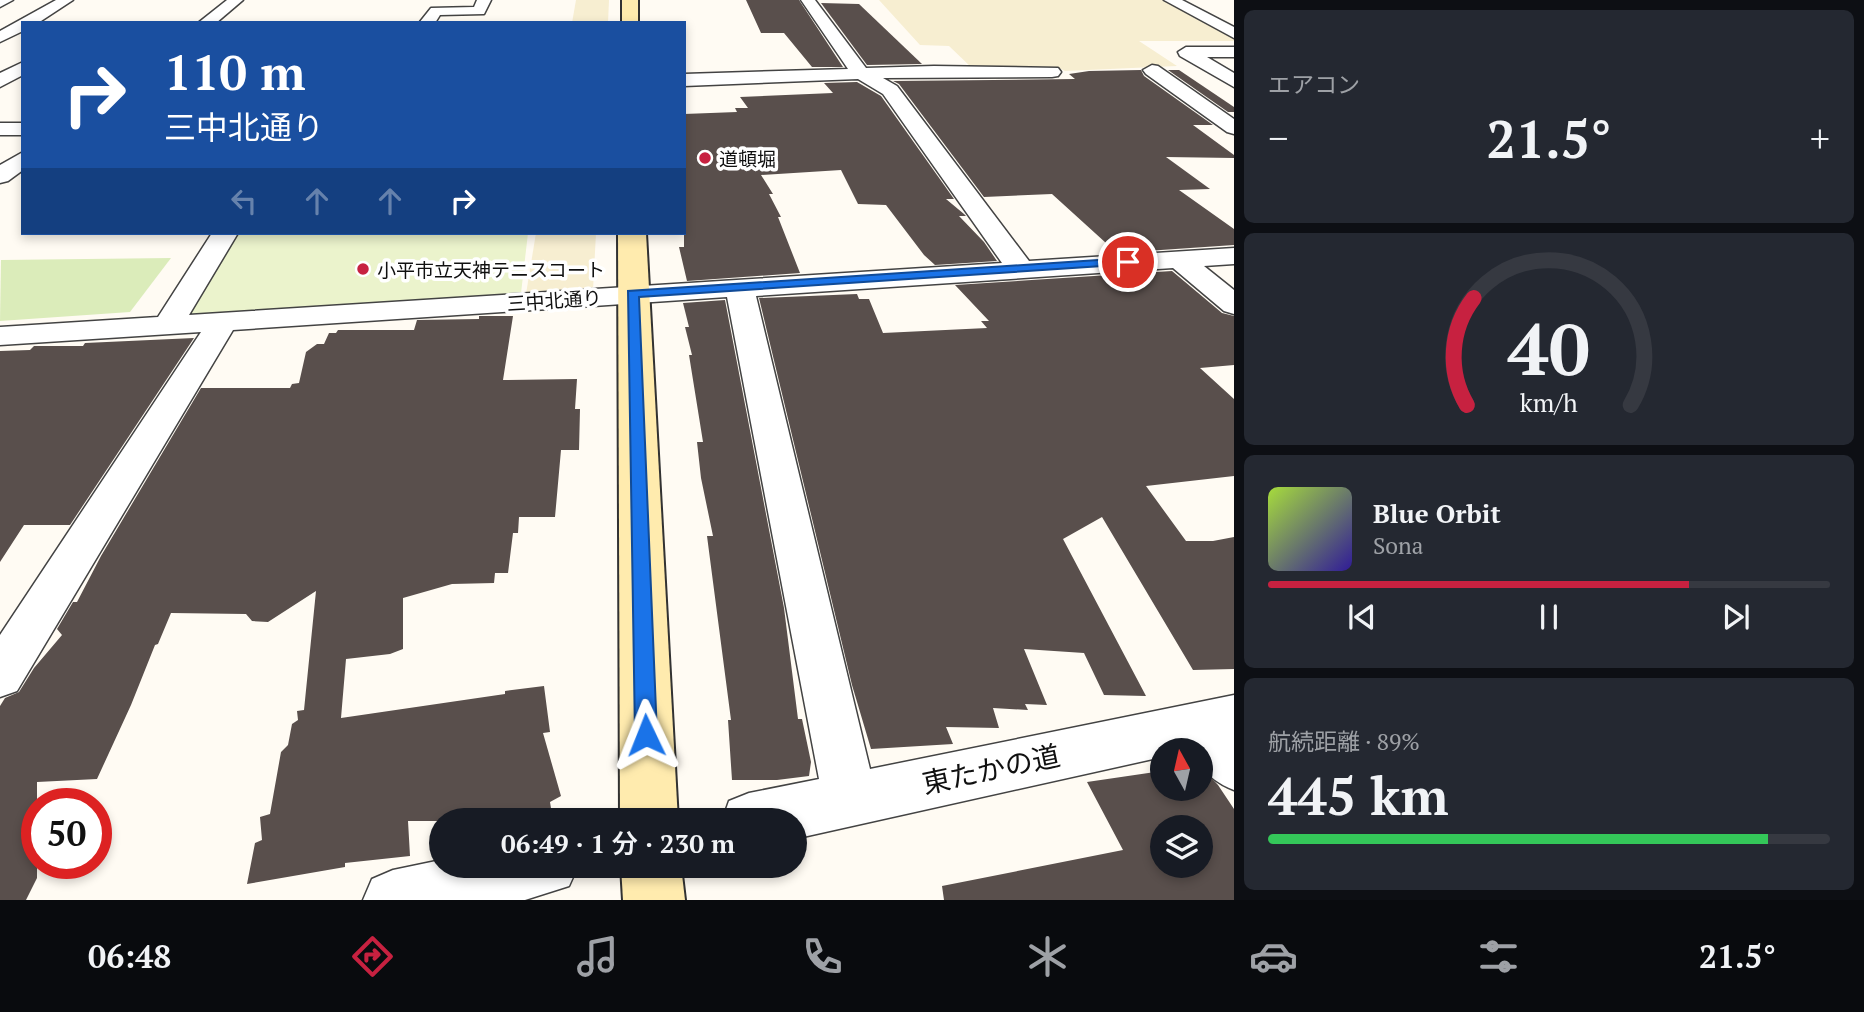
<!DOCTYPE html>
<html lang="ja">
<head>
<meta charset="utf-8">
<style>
  :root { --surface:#171b24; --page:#242831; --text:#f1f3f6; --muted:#9ea1a6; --line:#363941; --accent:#c72140 }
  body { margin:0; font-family:"PT Serif","Noto Sans JP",serif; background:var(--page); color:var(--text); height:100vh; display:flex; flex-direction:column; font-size:26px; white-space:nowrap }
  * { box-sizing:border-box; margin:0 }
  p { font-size:23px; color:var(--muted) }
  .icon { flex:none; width:38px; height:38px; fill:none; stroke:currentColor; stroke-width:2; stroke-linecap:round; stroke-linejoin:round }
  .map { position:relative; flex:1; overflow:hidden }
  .panel { display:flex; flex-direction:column; gap:10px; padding:10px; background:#0d0f14; width:630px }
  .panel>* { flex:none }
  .top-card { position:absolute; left:21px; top:21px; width:665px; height:214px; border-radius:0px; box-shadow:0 4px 10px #0003; background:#1a4fa0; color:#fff; overflow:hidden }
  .needle { width:46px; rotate:352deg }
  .buttons { position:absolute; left:1150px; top:738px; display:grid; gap:14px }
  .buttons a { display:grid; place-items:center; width:63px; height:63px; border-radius:50%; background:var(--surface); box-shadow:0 4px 10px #0003; font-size:35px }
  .speed { position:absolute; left:21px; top:788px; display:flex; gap:14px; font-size:35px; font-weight:700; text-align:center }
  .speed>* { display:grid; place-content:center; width:91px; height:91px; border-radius:50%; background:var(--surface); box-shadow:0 4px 10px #0003; line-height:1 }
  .speed .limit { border:10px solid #d22; background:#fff; color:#111 }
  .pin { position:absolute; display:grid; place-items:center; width:60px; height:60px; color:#fff; margin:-30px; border:4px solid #fff; border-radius:50%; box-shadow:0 2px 7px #0007 }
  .me { position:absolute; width:77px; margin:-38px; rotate:358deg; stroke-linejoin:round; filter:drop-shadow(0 0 5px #0008) }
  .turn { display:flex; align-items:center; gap:24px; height:147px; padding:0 28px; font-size:32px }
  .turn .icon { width:91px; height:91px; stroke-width:2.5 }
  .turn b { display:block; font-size:49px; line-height:60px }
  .lanes { display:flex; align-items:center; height:66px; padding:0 28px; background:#0003; justify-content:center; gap:35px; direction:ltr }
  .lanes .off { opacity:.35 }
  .big { font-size:52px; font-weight:600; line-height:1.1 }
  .panel .widget { flex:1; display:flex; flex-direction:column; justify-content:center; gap:10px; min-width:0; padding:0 24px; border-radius:10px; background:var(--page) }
  .panel .dial { align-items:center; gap:0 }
  .dial svg { height:182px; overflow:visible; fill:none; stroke:var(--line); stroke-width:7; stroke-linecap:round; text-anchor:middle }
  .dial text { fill:var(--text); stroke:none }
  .song { display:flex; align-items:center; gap:21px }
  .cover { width:84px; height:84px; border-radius:10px; background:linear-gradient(135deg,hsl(80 70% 55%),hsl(250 70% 35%)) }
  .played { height:7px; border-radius:4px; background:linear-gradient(90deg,var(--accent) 75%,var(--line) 75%) }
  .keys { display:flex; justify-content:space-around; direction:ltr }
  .heat { display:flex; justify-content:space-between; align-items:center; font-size:38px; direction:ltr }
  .charge { height:10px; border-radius:5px; background:linear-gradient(90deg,#34c759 89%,var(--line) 0) }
  .trip { position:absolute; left:429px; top:808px; width:378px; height:70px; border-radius:35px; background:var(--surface); box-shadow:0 4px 10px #0003; font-weight:600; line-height:70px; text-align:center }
  .tab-bar { display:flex; height:112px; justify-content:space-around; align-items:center; background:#090b0e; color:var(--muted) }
  .tab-bar .icon { width:49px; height:49px }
  .tab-bar .selected { color:var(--accent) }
  .tab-bar b { font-size:32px; color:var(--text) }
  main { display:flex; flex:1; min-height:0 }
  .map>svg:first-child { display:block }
</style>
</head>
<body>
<main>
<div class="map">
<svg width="1234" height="900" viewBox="0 0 1234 900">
  <rect width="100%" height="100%" fill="#fffbf3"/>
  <g fill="#f7eed1">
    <path d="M576 0H609L608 23H572Z"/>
    <path d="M879 0H1165L1234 37V41H1139L1177 66 1065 71 1061 69 972 68 949 46 920 45Z"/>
    <path d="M536 233H596L593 290 526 294Z"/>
  </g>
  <path fill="#dbecba" d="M171 258 130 312 0 321 1 260Z"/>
  <path fill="#ebf3cc" d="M225 233H528L520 302 168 324Z"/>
  <g fill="#594f4c" fill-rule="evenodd">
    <path d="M746 0H799L843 67H812L784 33H761Z"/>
    <path d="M821 3 859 4 922 64 867 65Z"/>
    <path d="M1141 70 1144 76 1213 125H1193L1234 155V158L1166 157 1210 189 1179 190 1234 229V245L1117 253 1052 194 984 197 899 84 893 81 1075 79 1069 74 1089 71Z"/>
    <path d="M1168 70H1179L1234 107V112H1228Z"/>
    <path d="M857 82 881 96 954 199H946L964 214 966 216H959L984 242 997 261 935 265 924 255 886 205 858 204 841 170 761 175 773 194H769L781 217H778L800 273 687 281 679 247H684V114L737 112 735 108H748L740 97 833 93 824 83Z"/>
    <path d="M1172 271 1222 313 1234 316V365L1200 368 1234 399V476L1146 486 1186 541H1213L1234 537V669L1193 670 1102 517 1063 539 1146 696 1104 695 1084 653 1024 649 1047 705 1025 704 1028 710 993 708 999 728 946 727 953 744 871 749 852 685 759 298 857 294 859 299H869L883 333 987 328 981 321H989L955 285Z"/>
    <path d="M725 300 784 608 798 719H802L811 762 809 776 777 780H732L728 720H731L707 536H713L701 478 697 442H703L689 355H692L685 327H689L683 303Z"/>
    <path d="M479 316H513L503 380 577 379 575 409H580L579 450H561L555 517H519L518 533H513L508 573H495L494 583 452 584 403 598V649L390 654 346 659 341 718 505 694V691L544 686 550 732 543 733 561 796 550 802 553 821H408L410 856 345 863V867L247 884 255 843 262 840 260 817 270 814 281 752 288 745 292 724 298 720 297 711 304 710 316 591 268 622 252 621 246 614 171 613 158 644 155 645 131 705 97 779 37 782V878L26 900H0V706L5 698 19 692 34 668 62 635 57 629 73 602H77L101 556 201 388H290L292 384 299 383 306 352 317 344H324L329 333H336L338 330H414L417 320 479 319Z"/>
    <path d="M194 338 70 525H24L0 562V351L30 350 34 346H83L85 343Z"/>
    <path d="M1201 767 1218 785 1234 809V900H944L942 886 1123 850 1087 782 1162 771V789H1200ZM1162 828H1200V866H1162Z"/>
  </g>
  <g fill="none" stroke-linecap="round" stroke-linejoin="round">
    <defs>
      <g id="minor">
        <path d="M0 0H13L0 7Z"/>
        <path d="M56 0H73L38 23H23V31L0 42V31Z"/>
        <path d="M227 0H243L216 23H198Z"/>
        <path d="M477 0H491L484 14 440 15 435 23H419L431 8 474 7Z"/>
        <path d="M801 0H815L866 68 934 66 1058 68 1061 72 1058 76 1052 77 883 78 897 86 1029 261 1234 248V264L1204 266 1234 290V314L1224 311 1173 268 756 296 870 769 1234 695V790C1216 783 1200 772 1200 751H1162V757L794 839V821H722L729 801 749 793 819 779 727 297 233 330 17 691 0 697V635L201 332 0 345V327L158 317 212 233H238L189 315 1002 263 883 94 858 79 684 86V74L848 69Z"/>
        <path d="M1164 0H1182L1234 27V38Z"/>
        <path d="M1186 47H1234V57H1207L1234 73V87L1180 56 1178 52Z"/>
        <path d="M23 62V75L0 87V73Z"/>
        <path d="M1152 65 1158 66 1234 119V134L1227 132 1146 74 1143 70Z"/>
        <rect x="0" y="123" width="23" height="12"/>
        <path d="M23 152V170L8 181 0 183V165Z"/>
        <path d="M441 860V866H578L569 886 525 900H363L372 879 393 870Z"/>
      </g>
      <g id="secondary">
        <rect x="622" y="0" width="16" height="23"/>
        <path d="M618 233H646L678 821H620Z"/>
        <path d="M621 866H681L685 900H623Z"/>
      </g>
    </defs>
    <use href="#minor" stroke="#434343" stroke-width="3"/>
    <use href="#secondary" stroke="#323232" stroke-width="4"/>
    <use href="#minor" fill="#fff" fill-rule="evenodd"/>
    <use href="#secondary" fill="#ffebae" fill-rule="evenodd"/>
  </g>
  <path fill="#1a73e8" stroke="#114b97" stroke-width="2" d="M1128 258 1132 259V264L639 297 657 735 654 742 646 745 638 742 635 735 628 291Z"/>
  <g fill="#c72140" stroke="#fff" stroke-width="2.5">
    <circle cx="705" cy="158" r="7"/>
    <circle cx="363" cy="269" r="7"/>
  </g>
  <g text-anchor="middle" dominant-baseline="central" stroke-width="7" stroke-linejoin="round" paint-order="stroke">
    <g font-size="19" fill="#101010" stroke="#fff" text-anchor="start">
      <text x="719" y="158">道頓堀</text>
      <text x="377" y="269">小平市立天神テニスコート</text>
    </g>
    <g font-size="19" fill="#101010" stroke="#fff">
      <text transform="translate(554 300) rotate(-4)">三中北通り</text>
    </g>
    <g font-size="28" fill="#101010" stroke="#fff">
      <text transform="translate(991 769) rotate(-12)">東たかの道</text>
    </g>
  </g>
</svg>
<div class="buttons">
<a><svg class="needle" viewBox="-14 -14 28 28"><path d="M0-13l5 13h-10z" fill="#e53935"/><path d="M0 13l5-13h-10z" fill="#9ea1a6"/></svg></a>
<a><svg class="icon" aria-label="layers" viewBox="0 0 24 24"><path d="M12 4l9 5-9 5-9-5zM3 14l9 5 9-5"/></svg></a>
</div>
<div class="speed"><div class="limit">50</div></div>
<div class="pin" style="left:1128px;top:262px;background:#d93025"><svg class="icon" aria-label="arrive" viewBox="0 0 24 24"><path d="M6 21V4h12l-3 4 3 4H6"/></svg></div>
<svg class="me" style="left:646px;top:735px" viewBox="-20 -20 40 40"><path d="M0-17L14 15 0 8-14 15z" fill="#1a73e8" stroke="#fff" stroke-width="4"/></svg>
<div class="trip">06:49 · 1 分 · 230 m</div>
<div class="top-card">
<div class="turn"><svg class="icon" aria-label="right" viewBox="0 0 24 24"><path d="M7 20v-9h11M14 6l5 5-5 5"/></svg><div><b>110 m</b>三中北通り</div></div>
<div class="lanes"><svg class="icon off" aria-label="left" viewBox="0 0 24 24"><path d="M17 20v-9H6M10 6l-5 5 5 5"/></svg><svg class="icon off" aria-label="ahead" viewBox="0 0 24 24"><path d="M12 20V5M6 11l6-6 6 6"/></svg><svg class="icon off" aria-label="ahead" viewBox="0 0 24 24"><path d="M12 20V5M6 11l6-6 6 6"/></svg><svg class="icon" aria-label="right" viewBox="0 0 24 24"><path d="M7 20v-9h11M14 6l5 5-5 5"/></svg></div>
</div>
</div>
<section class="panel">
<div class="widget"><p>エアコン</p>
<div class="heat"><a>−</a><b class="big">21.5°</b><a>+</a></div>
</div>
<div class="widget dial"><svg viewBox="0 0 100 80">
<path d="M14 69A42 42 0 1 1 86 69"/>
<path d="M14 69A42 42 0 0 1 17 22" stroke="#c72140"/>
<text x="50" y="56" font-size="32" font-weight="700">40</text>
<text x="50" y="72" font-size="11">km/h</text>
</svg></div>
<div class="widget">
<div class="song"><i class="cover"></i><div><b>Blue Orbit</b><p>Sona</p></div></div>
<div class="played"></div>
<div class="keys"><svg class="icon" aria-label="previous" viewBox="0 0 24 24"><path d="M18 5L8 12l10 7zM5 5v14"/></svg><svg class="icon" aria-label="pause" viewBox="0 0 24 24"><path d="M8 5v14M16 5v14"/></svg><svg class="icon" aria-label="next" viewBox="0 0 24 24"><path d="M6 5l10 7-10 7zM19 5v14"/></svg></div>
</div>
<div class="widget"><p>航続距離 · 89%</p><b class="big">445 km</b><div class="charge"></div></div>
</section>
</main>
<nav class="tab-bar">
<b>06:48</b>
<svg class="icon selected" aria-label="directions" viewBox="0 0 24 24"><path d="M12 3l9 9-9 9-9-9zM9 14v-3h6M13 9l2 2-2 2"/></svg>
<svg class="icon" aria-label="music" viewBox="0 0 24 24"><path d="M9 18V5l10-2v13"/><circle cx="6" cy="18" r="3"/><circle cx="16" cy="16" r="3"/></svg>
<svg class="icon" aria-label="phone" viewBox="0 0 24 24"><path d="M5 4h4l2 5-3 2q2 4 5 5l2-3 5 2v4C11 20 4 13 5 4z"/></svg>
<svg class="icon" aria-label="climate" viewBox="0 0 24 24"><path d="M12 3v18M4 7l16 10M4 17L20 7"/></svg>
<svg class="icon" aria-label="car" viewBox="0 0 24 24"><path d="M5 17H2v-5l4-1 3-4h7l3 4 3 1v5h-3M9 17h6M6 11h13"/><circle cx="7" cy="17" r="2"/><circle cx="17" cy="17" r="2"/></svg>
<svg class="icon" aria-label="filters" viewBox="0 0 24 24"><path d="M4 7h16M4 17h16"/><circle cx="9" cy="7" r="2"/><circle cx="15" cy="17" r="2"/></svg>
<b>21.5°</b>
</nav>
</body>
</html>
